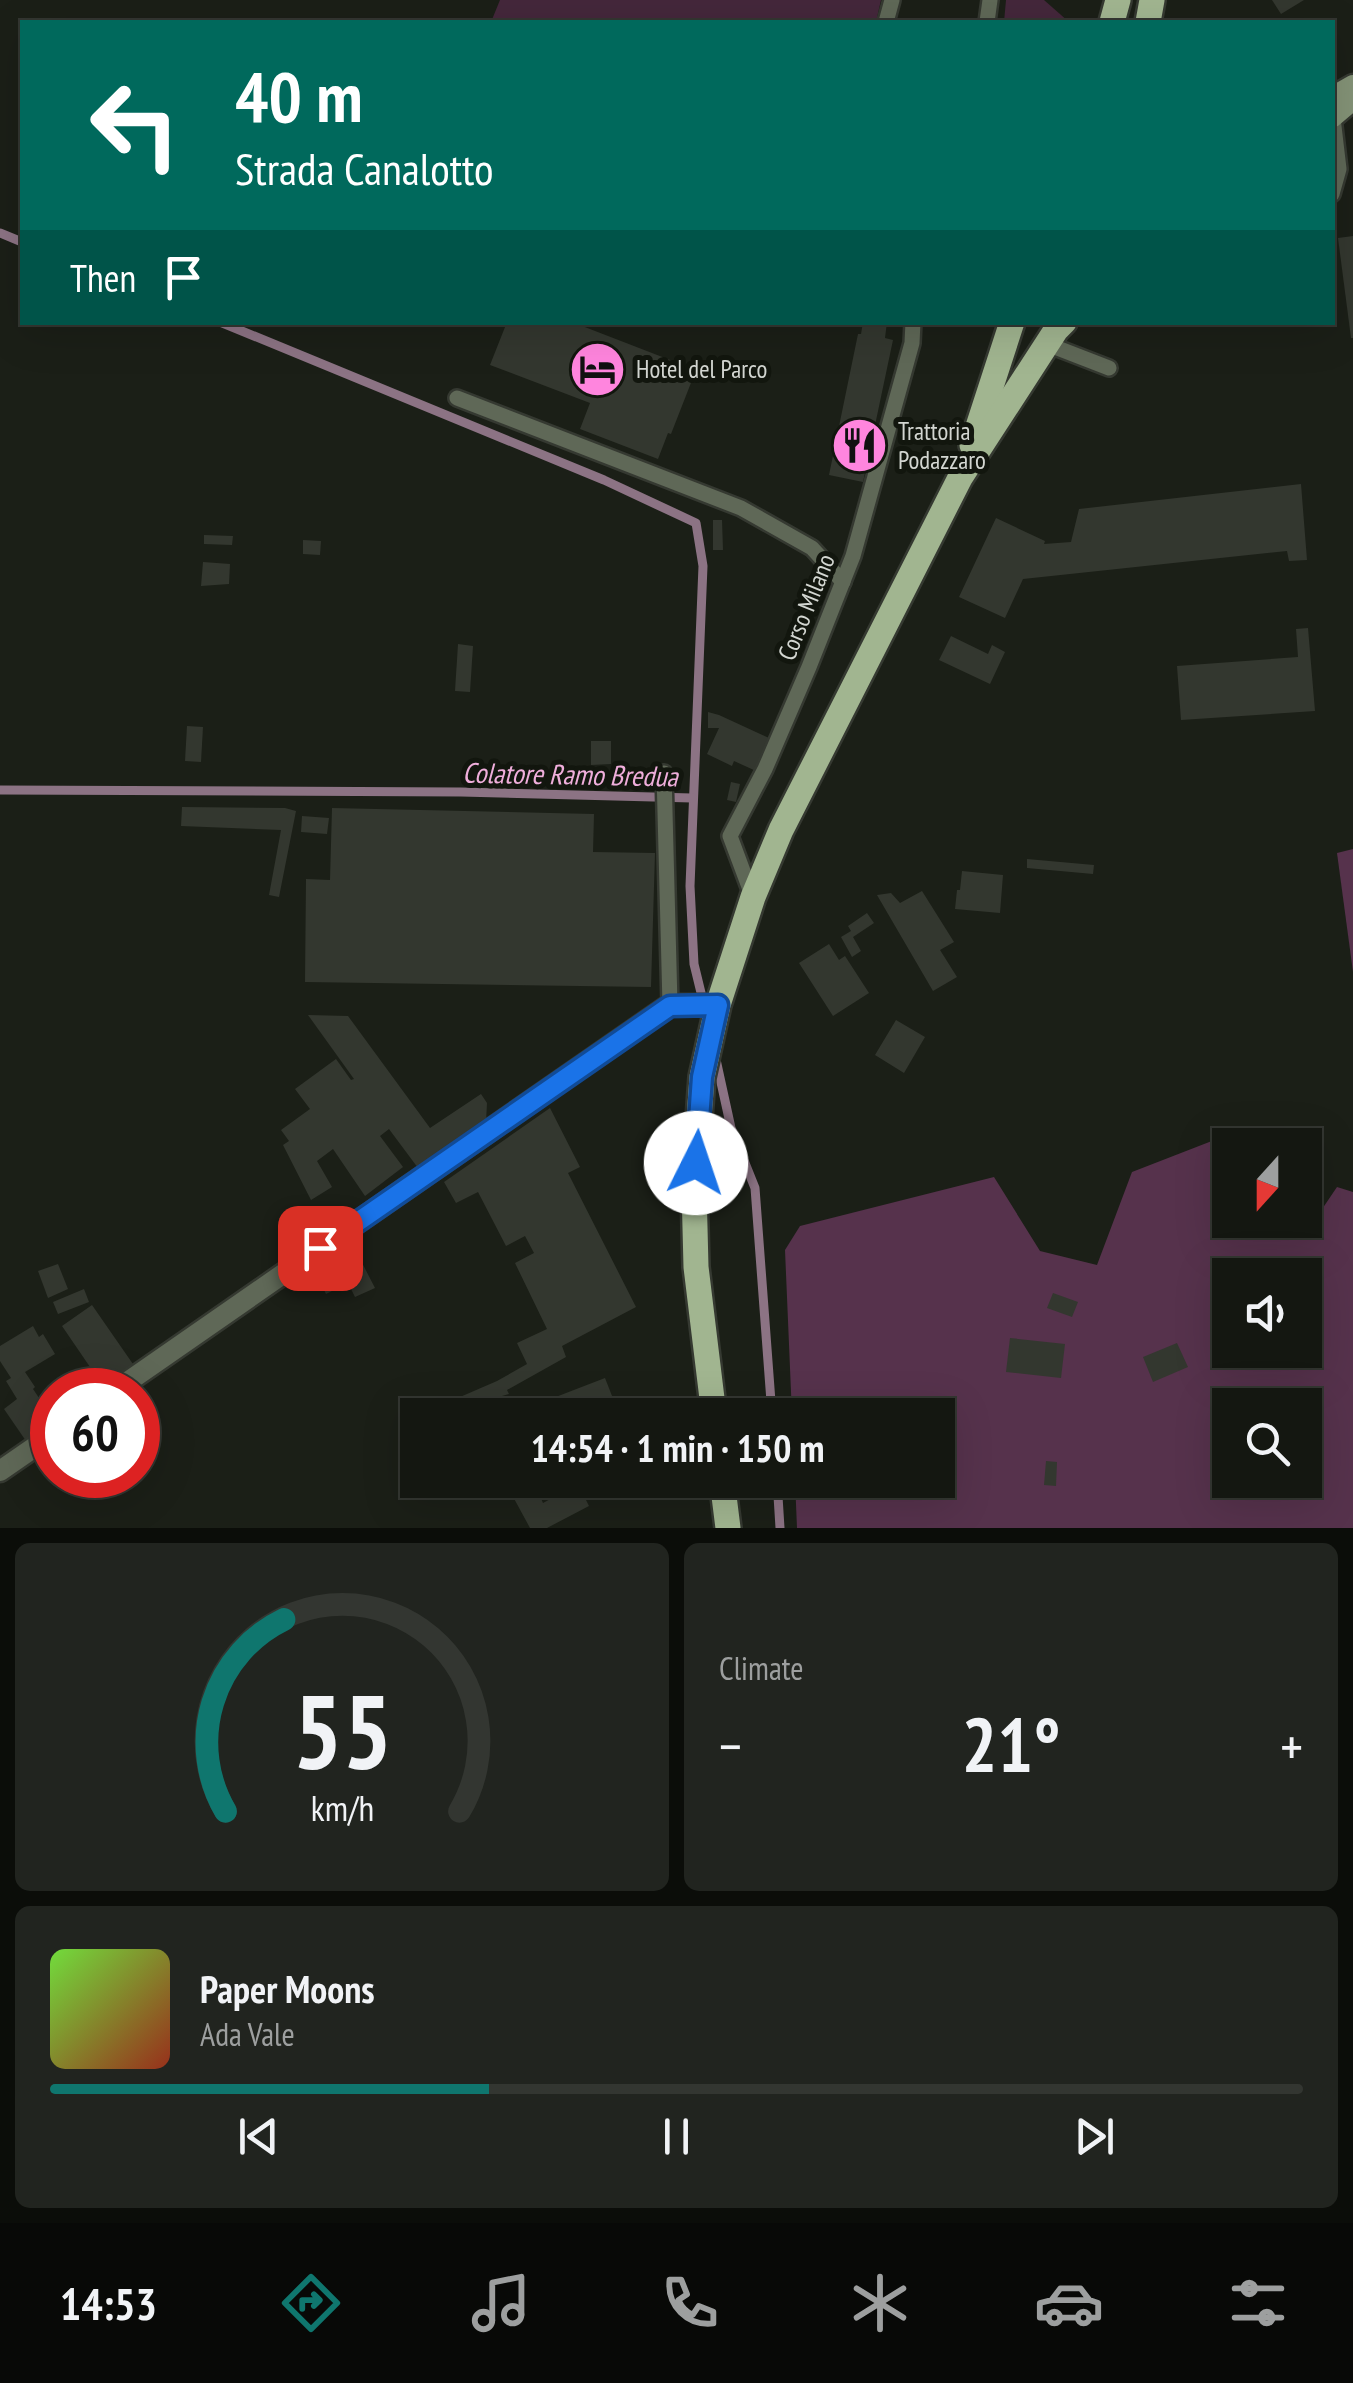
<!DOCTYPE html>
<html lang="en">
<head>
<meta charset="utf-8">
<style>
  :root { --surface:#141711; --page:#21241f; --text:#f1f3f6; --muted:#9d9f9f; --line:#333631; --accent:#0f766e }
  body { margin:0; font-family:"PT Sans Narrow",sans-serif; background:var(--page); color:var(--text); height:100vh; display:flex; flex-direction:column; font-size:38px; white-space:nowrap }
  * { box-sizing:border-box; margin:0 }
  p { font-size:32px; color:var(--muted) }
  .icon { flex:none; width:55px; height:55px; fill:none; stroke:currentColor; stroke-width:2; stroke-linecap:round; stroke-linejoin:round }
  .map { position:relative; height:1528px; overflow:hidden }
  .drawer { display:flex; flex-direction:column; gap:15px; padding:15px; background:#0b0d09; flex:1 }
  .drawer>* { flex:none }
  .hud { position:absolute; left:20px; top:20px; width:1315px; height:305px; border-radius:0px; box-shadow:0 10px 40px #0002,0 0 0 2px var(--line); background:#00695c; color:#fff; overflow:hidden }
  .needle { width:65px; rotate:201deg }
  .buttons { position:absolute; left:1212px; top:1128px; display:grid; gap:20px }
  .buttons a { display:grid; place-items:center; width:110px; height:110px; border-radius:0px; background:var(--surface); box-shadow:0 10px 40px #0002,0 0 0 2px var(--line); font-size:50px }
  .speed { position:absolute; left:30px; top:1368px; display:flex; gap:20px; font-size:50px; font-weight:700; text-align:center }
  .speed>* { display:grid; place-content:center; width:130px; height:130px; border-radius:50%; background:var(--surface); box-shadow:0 10px 40px #0002,0 0 0 2px var(--line); line-height:1 }
  .speed .limit { border:15px solid #d22; background:#fff; color:#111 }
  .pin { position:absolute; display:grid; place-items:center; width:85px; height:85px; color:#fff; margin:-42px; border-radius:20px; box-shadow:0 5px 15px #0006 }
  .me { position:absolute; width:110px; margin:-55px; rotate:4deg; stroke-linejoin:round; filter:drop-shadow(0 0 8px #0008) }
  .turn { display:flex; align-items:center; gap:35px; height:210px; padding:0 50px; font-size:45px }
  .turn .icon { width:130px; height:130px; stroke-width:2.5 }
  .turn b { display:block; font-size:70px; line-height:85px }
  .then { display:flex; align-items:center; height:95px; padding:0 50px; background:#0003; gap:20px; font-size:38px }
  .big { font-size:75px; font-weight:600; line-height:1.1 }
  .drawer .card { flex:1; display:flex; flex-direction:column; justify-content:center; gap:15px; min-width:0; padding:0 35px; border-radius:15px; background:var(--page) }
  .drawer .dial { align-items:center; gap:0 }
  .dial svg { height:260px; overflow:visible; fill:none; stroke:var(--line); stroke-width:7; stroke-linecap:round; text-anchor:middle }
  .dial text { fill:var(--text); stroke:none }
  .song { display:flex; align-items:center; gap:30px }
  .cover { width:120px; height:120px; border-radius:15px; background:linear-gradient(135deg,hsl(100 70% 55%),hsl(10 70% 35%)) }
  .played { height:10px; border-radius:5px; background:linear-gradient(90deg,var(--accent) 35%,var(--line) 35%) }
  .keys { display:flex; justify-content:space-around; direction:ltr }
  .heat { display:flex; justify-content:space-between; align-items:center; font-size:55px; direction:ltr }
  .drawer .tiles { flex:1; display:grid; gap:15px; grid-template-columns:1fr 1fr }
  .card:last-child { grid-column:span 2 }
  .trip { position:absolute; left:400px; top:1398px; width:555px; height:100px; border-radius:0px; background:var(--surface); box-shadow:0 10px 40px #0002,0 0 0 2px var(--line); font-weight:600; line-height:100px; text-align:center }
  .tabs { display:flex; height:160px; justify-content:space-around; align-items:center; background:#080907; color:var(--muted) }
  .tabs .icon { width:70px; height:70px }
  .tabs .selected { color:var(--accent) }
  .tabs b { font-size:45px; color:var(--text) }
  .map>svg:first-child { display:block }
</style>
</head>
<body>
<div class="map">
<svg width="1353" height="1528" viewBox="0 0 1353 1528">
  <rect width="100%" height="100%" fill="#1b1f17"/>
  <g fill="#44273b">
    <path d="M500 0H881L876 22H491Z"/>
    <path d="M1006 0H1044L1069 22H1004Z"/>
  </g>
  <g fill="#56324c" fill-rule="evenodd">
    <path d="M1353 849V972L1337 853Z"/>
    <path d="M1217 1139 1230 1151V1220L1305 1218 1312 1224 1337 1187 1353 1192V1528H797L795 1480H938V1415H792L785 1250 800 1226 994 1177 1040 1251 1097 1265 1132 1172ZM1230 1275H1305V1350H1230ZM1230 1405H1305V1480H1230Z"/>
  </g>
  <g fill="none" stroke-linecap="round" stroke-linejoin="round">
    <g stroke="#8c7384" stroke-width="9">
      <path d="M0 233 22 242"/>
      <path d="M220 322 604 480 696 523 703 566 690 886 694 964 704 1005"/>
      <path d="M0 790 461 792 692 798"/>
      <path d="M715 1055 731 1128 755 1188 772 1415"/>
      <path d="M777 1480 780 1528"/>
    </g>
  </g>
  <g fill="#33372f">
    <path d="M1272 0H1304L1281 14Z"/>
    <path d="M1353 236V338H1351L1338 238Z"/>
    <path d="M507 322H578L577 324 696 370 671 434 668 433 658 459 580 429 590 403 490 365Z"/>
    <path d="M863 322H887L885 338 893 340 863 482 829 475 858 334H861Z"/>
    <path d="M1301 484 1307 560 1289 561 1287 551 1023 579 1005 618 959 597 996 518 1045 541 1044 544 1071 542 1079 509Z"/>
    <path d="M713 520H722L723 550H713Z"/>
    <path d="M204 535 233 536 232 545 204 544Z"/>
    <path d="M303 540 321 541 320 555 303 554Z"/>
    <path d="M203 562 230 564 229 584 201 586Z"/>
    <path d="M1308 628 1315 711 1181 720 1177 666 1298 657 1296 629Z"/>
    <path d="M951 636 988 654 992 645 1005 652 990 684 939 660Z"/>
    <path d="M458 644 473 646 470 692 455 691Z"/>
    <path d="M708 712 719 715 771 739 756 771 734 761 732 766 707 754 719 728H708Z"/>
    <path d="M187 726 203 727 201 762 185 761Z"/>
    <path d="M591 741H611V764L591 765Z"/>
    <path d="M731 782 740 784 736 802 727 800Z"/>
    <path d="M182 807 285 808 296 811 279 897 269 895 281 830 181 826Z"/>
    <path d="M332 808 594 814 593 852 655 853 651 987 305 982 306 879 330 880Z"/>
    <path d="M302 816 329 818 327 834 301 832Z"/>
    <path d="M1027 859 1094 865 1093 874 1027 868Z"/>
    <path d="M962 871 1003 875 1000 913 955 909 957 890H960Z"/>
    <path d="M922 891 954 942 940 950 957 977 933 991 877 895 891 893 900 903Z"/>
    <path d="M867 913 874 923 853 937 861 951 852 957 841 937 851 931 848 926Z"/>
    <path d="M829 944 839 960 845 956 869 993 833 1016 799 963Z"/>
    <path d="M308 1015 348 1016 430 1128 481 1094 487 1103 486 1122 418 1168 389 1129 380 1136 403 1167 365 1196 333 1149 317 1161 332 1187 311 1200 283 1145 289 1141 281 1130 310 1109 295 1089 336 1059 351 1080 354 1079Z"/>
    <path d="M896 1020 925 1037 904 1073 875 1055Z"/>
    <path d="M550 1108 580 1167 568 1173 636 1307 562 1346 566 1357 507 1390 509 1394 502 1396 508 1415H470L460 1397 497 1381 527 1364 517 1343 547 1329 515 1263 534 1253 525 1236 506 1246 478 1192 456 1203 444 1182Z"/>
    <path d="M357 1253 375 1288 355 1297 348 1283 326 1294 316 1274Z"/>
    <path d="M58 1264 68 1289 48 1298 38 1271Z"/>
    <path d="M84 1289 89 1302 58 1314 53 1302Z"/>
    <path d="M1053 1293 1078 1302 1072 1317 1047 1308Z"/>
    <path d="M92 1305 135 1367 102 1390H63L62 1388 90 1367 62 1326Z"/>
    <path d="M33 1326 39 1337 43 1334 55 1354 25 1372 35 1387 33 1389 52 1417V1423L26 1441 4 1409 17 1399 6 1381 11 1378 0 1361V1346Z"/>
    <path d="M1010 1338 1065 1344 1061 1378 1006 1372Z"/>
    <path d="M1177 1343 1188 1367 1153 1382 1143 1357Z"/>
    <path d="M605 1378 614 1401 609 1403 614 1415H509Z"/>
    <path d="M1046 1461 1057 1462 1056 1486 1044 1485Z"/>
    <path d="M504 1480H533L543 1503 578 1484 589 1506 547 1528H530Z"/>
  </g>
  <g fill="none" stroke-linecap="round" stroke-linejoin="round">
    <defs>
      <g id="service">
        <path d="M886 22 892 0"/>
        <path d="M987 22 990 0"/>
        <path d="M1332 194 1339 169 1333 118"/>
        <path d="M1047 344 1109 368"/>
        <path d="M457 398 741 508 812 548 843 582"/>
        <path d="M664 773 670 1005"/>
        <path d="M752 895 730 836 765 769 809 667 853 556 912 343 913 322"/>
      </g>
      <g id="minor">
        <path d="M116 1390 670 1005H718"/>
        <path d="M0 1471 52 1435"/>
      </g>
      <g id="secondary">
        <path d="M1332 97 1353 85"/>
        <path d="M1332 118 1353 100"/>
      </g>
      <g id="primary">
        <path d="M1112 22 1118 0"/>
        <path d="M1148 22 1152 0"/>
        <path d="M972 445 1012 322"/>
        <path d="M714 1415 696 1267 694 1188 702 1077 718 1005 753 897 781 830 960 478 1056 330 1064 322"/>
        <path d="M722 1480 728 1528"/>
      </g>
    </defs>
    <use href="#service" stroke="#353931" stroke-width="20"/>
    <use href="#minor" stroke="#353931" stroke-width="25"/>
    <use href="#secondary" stroke="#353931" stroke-width="25"/>
    <use href="#primary" stroke="#353931" stroke-width="30"/>
    <use href="#service" stroke="#5f6857" stroke-width="15"/>
    <use href="#minor" stroke="#5f6857" stroke-width="20"/>
    <use href="#secondary" stroke="#849377" stroke-width="20"/>
    <use href="#primary" stroke="#a1b590" stroke-width="25"/>
  </g>
  <g fill="none" stroke-linecap="round" stroke-linejoin="round">
    <defs>
      <path id="route" d="M320 1248 670 1006 718 1005 702 1077 696 1163"/>
    </defs>
    <use href="#route" stroke="#114b97" stroke-width="25"/>
    <use href="#route" stroke="#1a73e8" stroke-width="18"/>
  </g>
  <defs>
    <symbol id="hotel-disc" viewBox="-11 -11 22 22"><circle r="9.5" fill="#ff85de" stroke="#12160e"/><path d="M-6-4.5h1.5V1H6V5H4.5V3h-9V5H-6ZM-4 0a1.8 1.8 0 1 1 3.6 0ZM.5 0V-2.5h3Q6-2.5 6 0Z" fill="#111"/></symbol>
    <symbol id="restaurant-disc" viewBox="-11 -11 22 22"><circle r="9.5" fill="#ff85de" stroke="#12160e"/><path d="M-5-6h1v4h1v-4h1v4h1v-4h1v5L-1.5 .5V6h-2V.5L-5-1ZM5-6V6H3V1.5H1.5Q1.5-4 5-6Z" fill="#111"/></symbol>
  </defs>
  <g fill-rule="evenodd">
    <use href="#hotel-disc" x="566" y="338" width="63" height="63"/>
    <use href="#restaurant-disc" x="828" y="414" width="63" height="63"/>
  </g>
  <g text-anchor="middle" dominant-baseline="central" stroke-width="10" stroke-linejoin="round" paint-order="stroke">
    <g font-size="25" fill="#d3d6d1" stroke="#12160e" text-anchor="start">
      <text x="636" y="369">Hotel del Parco</text>
      <text x="898" y="431">Trattoria<tspan x="898" dy="29">Podazzaro</tspan></text>
    </g>
    <g font-size="25" fill="#d3d6d1" stroke="#12160e">
      <text transform="translate(806 607) rotate(-68)">Corso Milano</text>
    </g>
    <g font-size="28" font-style="italic" fill="#efaedb" stroke="#12160e">
      <text transform="translate(570 774) rotate(1)">Colatore Ramo Bredua</text>
    </g>
  </g>
</svg>
<div class="buttons">
<a><svg class="needle" viewBox="-14 -14 28 28"><path d="M0-13l5 13h-10z" fill="#e53935"/><path d="M0 13l5-13h-10z" fill="#9d9f9f"/></svg></a>
<a><svg class="icon" aria-label="sound" viewBox="0 0 24 24"><path d="M4 9h4l5-4v14l-5-4H4zM17 9q2 3 0 6"/></svg></a>
<a><svg class="icon" aria-label="search" viewBox="0 0 24 24"><circle cx="10" cy="10" r="6"/><path d="M15 15l6 6"/></svg></a>
</div>
<div class="speed"><div class="limit">60</div></div>
<div class="pin" style="left:320px;top:1248px;background:#d93025"><svg class="icon" aria-label="arrive" viewBox="0 0 24 24"><path d="M6 21V4h12l-3 4 3 4H6"/></svg></div>
<svg class="me" style="left:696px;top:1163px" viewBox="-20 -20 40 40"><circle r="19" fill="#fff"/><path d="M0-13L10 11 0 6-10 11z" fill="#1a73e8"/></svg>
<div class="trip">14:54 · 1 min · 150 m</div>
<div class="hud">
<div class="turn"><svg class="icon" aria-label="left" viewBox="0 0 24 24"><path d="M17 20v-9H6M10 6l-5 5 5 5"/></svg><div><b>40 m</b>Strada Canalotto</div></div>
<div class="then">Then<svg class="icon" aria-label="arrive" viewBox="0 0 24 24"><path d="M6 21V4h12l-3 4 3 4H6"/></svg></div>
</div>
</div>
<section class="drawer">
<div class="tiles">
<div class="card dial"><svg viewBox="0 0 100 80">
<path d="M14 69A42 42 0 1 1 86 69"/>
<path d="M14 69A42 42 0 0 1 32 10" stroke="#0f766e"/>
<text x="50" y="56" font-size="32" font-weight="700">55</text>
<text x="50" y="72" font-size="11">km/h</text>
</svg></div>
<div class="card"><p>Climate</p>
<div class="heat"><a>−</a><b class="big">21°</b><a>+</a></div>
</div>
<div class="card">
<div class="song"><i class="cover"></i><div><b>Paper Moons</b><p>Ada Vale</p></div></div>
<div class="played"></div>
<div class="keys"><svg class="icon" aria-label="previous" viewBox="0 0 24 24"><path d="M18 5L8 12l10 7zM5 5v14"/></svg><svg class="icon" aria-label="pause" viewBox="0 0 24 24"><path d="M8 5v14M16 5v14"/></svg><svg class="icon" aria-label="next" viewBox="0 0 24 24"><path d="M6 5l10 7-10 7zM19 5v14"/></svg></div>
</div>
</div>
</section>
<nav class="tabs">
<b>14:53</b>
<svg class="icon selected" aria-label="directions" viewBox="0 0 24 24"><path d="M12 3l9 9-9 9-9-9zM9 14v-3h6M13 9l2 2-2 2"/></svg>
<svg class="icon" aria-label="music" viewBox="0 0 24 24"><path d="M9 18V5l10-2v13"/><circle cx="6" cy="18" r="3"/><circle cx="16" cy="16" r="3"/></svg>
<svg class="icon" aria-label="phone" viewBox="0 0 24 24"><path d="M5 4h4l2 5-3 2q2 4 5 5l2-3 5 2v4C11 20 4 13 5 4z"/></svg>
<svg class="icon" aria-label="climate" viewBox="0 0 24 24"><path d="M12 3v18M4 7l16 10M4 17L20 7"/></svg>
<svg class="icon" aria-label="car" viewBox="0 0 24 24"><path d="M5 17H2v-5l4-1 3-4h7l3 4 3 1v5h-3M9 17h6M6 11h13"/><circle cx="7" cy="17" r="2"/><circle cx="17" cy="17" r="2"/></svg>
<svg class="icon" aria-label="filters" viewBox="0 0 24 24"><path d="M4 7h16M4 17h16"/><circle cx="9" cy="7" r="2"/><circle cx="15" cy="17" r="2"/></svg>
</nav>
</body>
</html>
